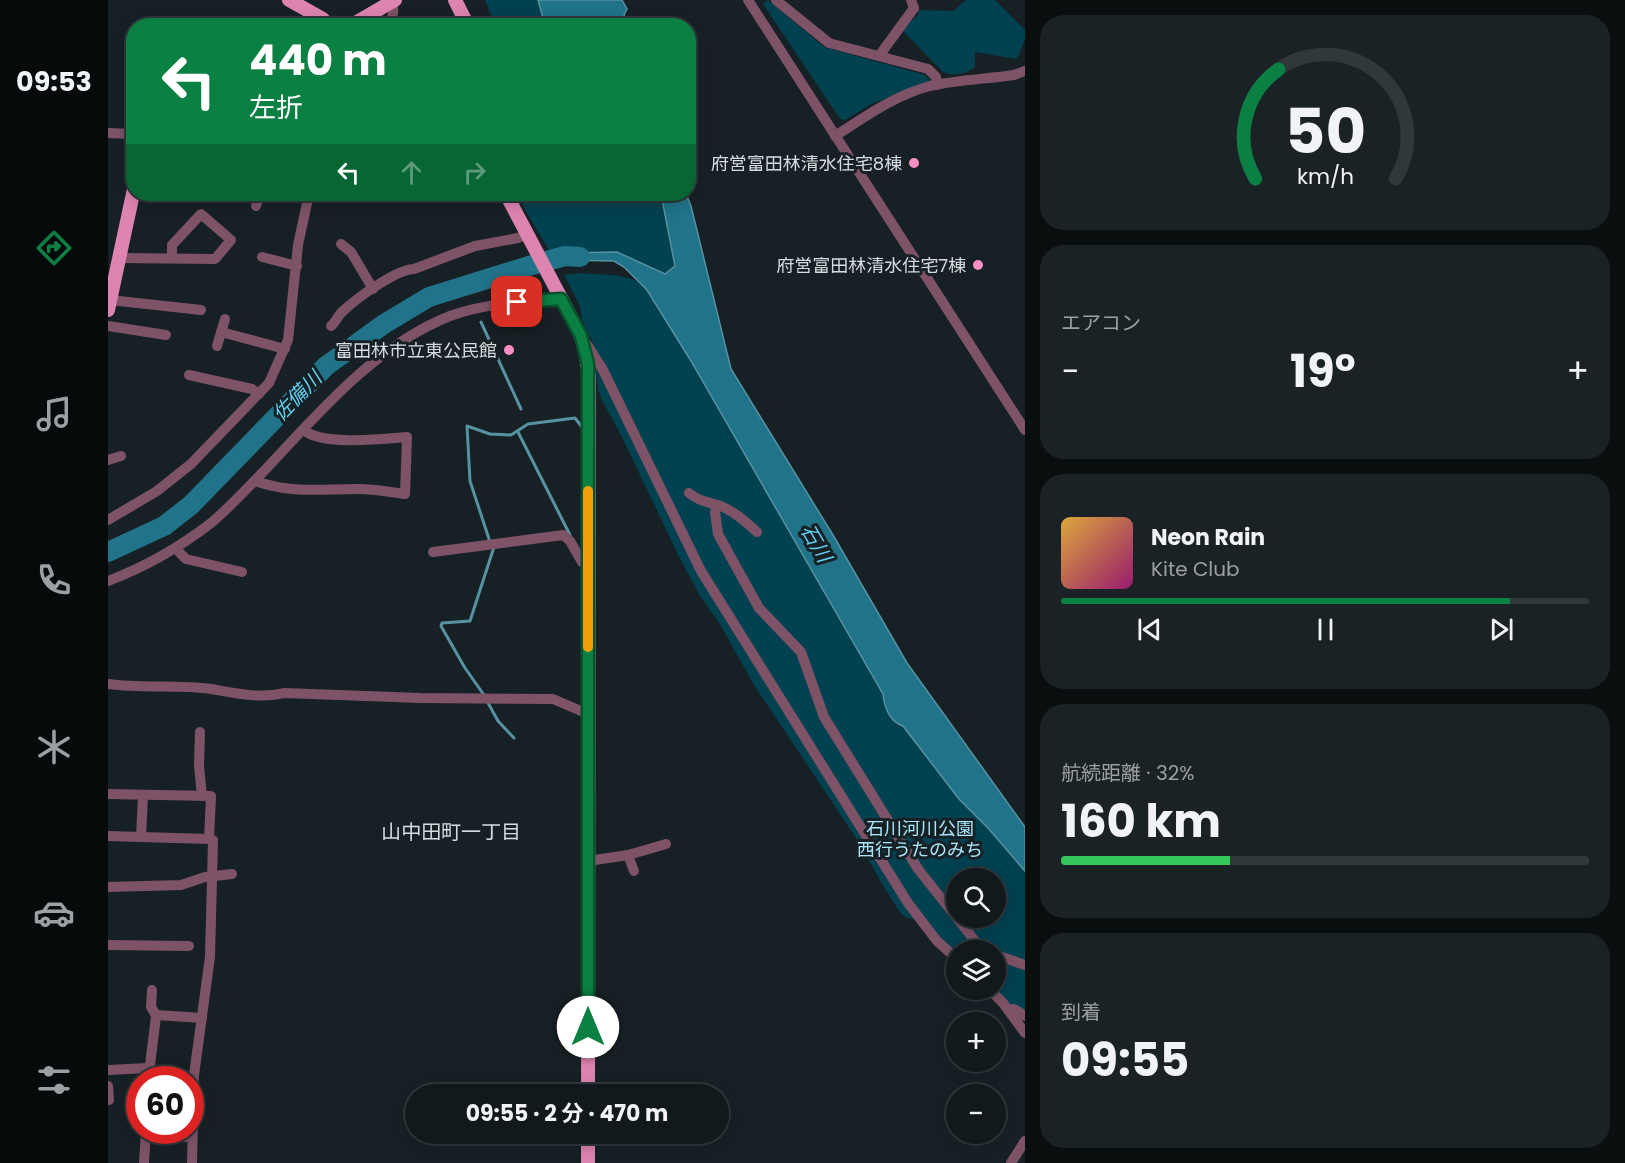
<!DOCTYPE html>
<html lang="ja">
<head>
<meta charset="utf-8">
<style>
  :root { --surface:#11191c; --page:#1a2225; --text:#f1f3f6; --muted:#9ca0a3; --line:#30383b; --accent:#0b8043 }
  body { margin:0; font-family:Poppins,"Noto Sans JP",sans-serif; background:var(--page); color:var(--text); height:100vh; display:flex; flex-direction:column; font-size:22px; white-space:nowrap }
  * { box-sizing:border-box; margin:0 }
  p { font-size:20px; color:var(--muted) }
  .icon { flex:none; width:33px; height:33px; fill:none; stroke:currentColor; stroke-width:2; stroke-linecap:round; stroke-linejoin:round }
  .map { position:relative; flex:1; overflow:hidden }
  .drawer { display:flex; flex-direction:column; gap:15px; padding:15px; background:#090e0f; width:600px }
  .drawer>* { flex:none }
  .top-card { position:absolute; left:18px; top:18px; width:570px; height:183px; border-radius:24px; box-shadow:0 3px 15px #0003,0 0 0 2px var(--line); background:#0b8043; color:#fff; overflow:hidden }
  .buttons { position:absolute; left:838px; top:868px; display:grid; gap:12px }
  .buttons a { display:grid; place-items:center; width:60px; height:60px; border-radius:50%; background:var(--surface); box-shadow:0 3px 15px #0003,0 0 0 2px var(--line); font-size:30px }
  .speed { position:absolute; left:18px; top:1066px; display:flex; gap:12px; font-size:30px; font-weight:700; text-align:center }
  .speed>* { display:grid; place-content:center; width:78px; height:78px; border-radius:50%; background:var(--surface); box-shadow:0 3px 15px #0003,0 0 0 2px var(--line); line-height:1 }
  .speed .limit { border:9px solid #d22; background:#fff; color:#111 }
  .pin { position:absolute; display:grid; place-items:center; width:51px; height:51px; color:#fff; margin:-26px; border-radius:12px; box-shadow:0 3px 9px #0006 }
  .me { position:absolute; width:66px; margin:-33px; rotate:0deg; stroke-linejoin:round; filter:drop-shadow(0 0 4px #0008) }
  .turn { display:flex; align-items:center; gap:21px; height:126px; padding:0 24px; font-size:27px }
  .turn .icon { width:78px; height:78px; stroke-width:2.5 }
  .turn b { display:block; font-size:42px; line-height:51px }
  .lanes { display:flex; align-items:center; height:57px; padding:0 24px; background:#0003; justify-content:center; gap:30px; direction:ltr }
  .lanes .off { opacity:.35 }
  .big { font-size:45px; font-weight:700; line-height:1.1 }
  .drawer .widget { flex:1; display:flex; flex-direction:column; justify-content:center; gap:9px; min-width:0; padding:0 21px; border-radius:24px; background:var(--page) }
  .drawer .dial { align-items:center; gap:0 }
  .dial svg { height:156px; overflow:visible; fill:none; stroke:var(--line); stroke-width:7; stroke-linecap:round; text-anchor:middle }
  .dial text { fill:var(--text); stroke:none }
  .song { display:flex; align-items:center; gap:18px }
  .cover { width:72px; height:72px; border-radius:9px; background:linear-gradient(135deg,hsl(40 70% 55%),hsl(320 70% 35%)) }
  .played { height:6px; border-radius:3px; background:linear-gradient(90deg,var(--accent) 85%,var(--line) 85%) }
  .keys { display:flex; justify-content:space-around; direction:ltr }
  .heat { display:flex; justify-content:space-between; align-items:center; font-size:33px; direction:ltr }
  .charge { height:9px; border-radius:4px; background:linear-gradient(90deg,#34c759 32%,var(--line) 0) }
  .trip { position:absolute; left:297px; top:1084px; width:324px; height:60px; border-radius:30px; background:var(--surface); box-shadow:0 3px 15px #0003,0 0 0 2px var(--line); font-weight:700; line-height:60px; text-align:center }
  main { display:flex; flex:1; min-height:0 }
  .tabs { display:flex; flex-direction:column; width:108px; justify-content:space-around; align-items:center; background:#070a0b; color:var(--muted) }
  .tabs .icon { width:42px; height:42px }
  .tabs .on { color:var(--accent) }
  .tabs b { font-size:27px; color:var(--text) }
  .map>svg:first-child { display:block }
</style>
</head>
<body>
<main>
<nav class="tabs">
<b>09:53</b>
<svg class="icon on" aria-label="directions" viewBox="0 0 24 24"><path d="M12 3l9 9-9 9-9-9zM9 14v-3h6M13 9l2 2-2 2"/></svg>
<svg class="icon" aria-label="music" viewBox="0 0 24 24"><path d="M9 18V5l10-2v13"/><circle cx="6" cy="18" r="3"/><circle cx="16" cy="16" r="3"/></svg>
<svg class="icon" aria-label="phone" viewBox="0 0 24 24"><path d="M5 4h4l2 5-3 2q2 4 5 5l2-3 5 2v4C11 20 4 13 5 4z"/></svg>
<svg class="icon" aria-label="climate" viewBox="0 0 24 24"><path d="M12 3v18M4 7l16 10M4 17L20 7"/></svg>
<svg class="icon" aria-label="car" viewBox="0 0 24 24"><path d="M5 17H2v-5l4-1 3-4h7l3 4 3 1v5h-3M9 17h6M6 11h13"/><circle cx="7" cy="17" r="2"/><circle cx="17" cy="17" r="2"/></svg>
<svg class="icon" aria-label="filters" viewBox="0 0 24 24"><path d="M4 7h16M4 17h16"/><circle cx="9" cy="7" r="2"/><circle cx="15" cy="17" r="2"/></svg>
</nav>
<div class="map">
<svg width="917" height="1163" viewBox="0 0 917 1163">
  <rect width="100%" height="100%" fill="#172125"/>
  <g fill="#024150" fill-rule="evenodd">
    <path d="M377 0H430L437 25H387Z"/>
    <path d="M660 0 716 47 817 75 823 81 763 104 737 120 732 119 655 4Z"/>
    <path d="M858 0H887L917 30V39L909 59 867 52V67C857 74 847 77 835 72L794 30 810 15V10L845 11Z"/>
    <path d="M412 194H553L567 266 557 274 504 252 455 253 445 257 415 206Z"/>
    <path d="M472 273C495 275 516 273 536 285L583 361 775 694 776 703 787 723 795 726 851 799 880 827 917 871V1016L906 1009 888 990V951H849V959L812 921 797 917 791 911 770 877 754 847 646 685 613 626 591 594 571 557 514 437 496 404 490 390 486 345 474 320 472 306 456 275ZM849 879H888V918H849Z"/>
  </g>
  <g fill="#207389" stroke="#5692a2" stroke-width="1.5">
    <path d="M430 0H514L519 9 516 15 521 25H437Z"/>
    <path d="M553 194H578L583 206 623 369 725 535 799 663 917 827V871L880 828 851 799 795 726C782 722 776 707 775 694L583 361 539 290 516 267 506 261 457 260 447 262 445 257 455 253 509 252 557 274 567 266Z"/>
  </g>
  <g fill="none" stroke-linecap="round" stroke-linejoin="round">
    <g stroke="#5692a2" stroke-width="3">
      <path d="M373 322 413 409"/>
      <path d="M410 432 462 535"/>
      <path d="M382 542 362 481 359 426 382 434 403 435 420 424 467 418 474 427"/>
      <path d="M376 695 357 668 333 626 334 623 362 621 386 547"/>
      <path d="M379 701 390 721 406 738"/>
    </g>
    <path stroke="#207389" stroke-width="20" d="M0 552 56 526 83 505 218 366 276 324 321 297 424 265 457 256 472 257"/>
    <g stroke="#7e5367" stroke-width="10">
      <path d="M640 0 917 430"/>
      <path d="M668 0 721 43 820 69 828 77 829 85"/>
      <path d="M280 26C284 17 288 11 283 2"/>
      <path d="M771 56 806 8 803 0"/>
      <path d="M0 133 26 134"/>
      <path d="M727 136C757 117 787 95 822 86 849 80 878 79 906 75L917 71"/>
      <path d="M148 206 152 194"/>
      <path d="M233 244 243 252 265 289"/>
      <path d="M154 257 189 266"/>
      <path d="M10 258 107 259 123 240 93 214 64 245V259"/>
      <path d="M2 300 93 310"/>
      <path d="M0 326 58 335"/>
      <path d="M223 326C228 322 230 315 235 311 249 298 289 269 306 269L367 246 410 238 419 234"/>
      <path d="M113 332 177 349"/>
      <path d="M478 343 495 370 593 571 800 903 829 941 849 959"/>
      <path d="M109 346 117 319"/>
      <path d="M81 375 144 389 151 394"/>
      <path d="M0 460 13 456"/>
      <path d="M147 481C186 494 210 489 250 489 266 489 281 492 297 494L299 437C275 439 213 446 196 430"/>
      <path d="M581 493C592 502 601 502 613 506 627 512 638 522 649 532"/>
      <path d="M609 505 607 512 610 534 651 608 693 652 716 717 810 869 875 951"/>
      <path d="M0 520 49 491 83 464 161 383 180 340 190 245 201 194"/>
      <path d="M67 548 78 559 134 572"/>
      <path d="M325 552 455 535 462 541 474 562 480 563"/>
      <path d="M0 581C37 567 72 547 103 523 121 508 138 490 155 472 209 415 266 346 342 316 377 303 416 302 453 299"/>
      <path d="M0 684C34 689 69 684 103 689 126 693 152 699 176 693L312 698 445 699 480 714"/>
      <path d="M92 732 91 766 94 796"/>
      <path d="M0 794 103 796 101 839 105 840 102 957 86 1075 84 1163"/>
      <path d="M0 836 101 839"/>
      <path d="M33 837 35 795"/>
      <path d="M520 855 526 871"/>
      <path d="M480 861 520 855 558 844"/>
      <path d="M0 887 73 885 97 877 124 874"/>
      <path d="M0 945 81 946"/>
      <path d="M888 955 917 965"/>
      <path d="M882 990 895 1003 917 1033"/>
      <path d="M900 1010 906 1009 917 1016"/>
      <path d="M48 1015 94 1018"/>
      <path d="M0 1070 40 1068"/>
      <path d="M41 1080C42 1058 46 1037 48 1015L43 1007 44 990"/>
      <path d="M0 1086 1 1100"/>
      <path d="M479 1088 542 1095"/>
      <path d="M38 1136 84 1137"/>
      <path d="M36 1163 38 1131"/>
      <path d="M903 1163 917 1141"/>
    </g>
    <g stroke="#dd84b0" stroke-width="14">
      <path d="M181 0 215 19 219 26"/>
      <path d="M347 0 360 26"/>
      <path d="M242 26 287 0"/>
      <path d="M398 194 473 336 478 355 481 377 480 1095"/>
      <path d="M0 310 26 189"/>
      <path d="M480 1134V1163"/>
    </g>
  </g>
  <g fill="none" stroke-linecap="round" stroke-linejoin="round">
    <defs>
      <path id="route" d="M409 302 453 299 473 336 480 364V1027"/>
    </defs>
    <use href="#route" stroke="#07532c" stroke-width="15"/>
    <use href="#route" stroke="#0b8043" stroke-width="10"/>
    <path stroke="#f59e0b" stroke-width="10" d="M480 491V647"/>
  </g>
  <g fill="#fb8fc5" stroke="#172125" stroke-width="2">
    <circle cx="806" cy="163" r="6"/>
    <circle cx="870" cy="265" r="6"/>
    <circle cx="401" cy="350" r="6"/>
  </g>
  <g text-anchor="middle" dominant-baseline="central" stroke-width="6" stroke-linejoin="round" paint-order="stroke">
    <g font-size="18" fill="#d5dbde" stroke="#172125" text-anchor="end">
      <text x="794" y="163">府営富田林清水住宅8棟</text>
      <text x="858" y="265">府営富田林清水住宅7棟</text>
      <text x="389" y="350">富田林市立東公民館</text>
    </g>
    <g font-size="18" fill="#a8e6fa" stroke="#172125">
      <text x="812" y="828">石川河川公園<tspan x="812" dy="21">西行うたのみち</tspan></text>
    </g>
    <g font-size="20" font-style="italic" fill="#5ed1f3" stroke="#172125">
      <text transform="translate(189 396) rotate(-46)">佐備川</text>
      <text transform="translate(708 543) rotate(60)">石川</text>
    </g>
    <g font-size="20" fill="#d5dbde" stroke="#172125">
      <text x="343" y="832">山中田町一丁目</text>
    </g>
  </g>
</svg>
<div class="buttons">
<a><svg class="icon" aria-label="search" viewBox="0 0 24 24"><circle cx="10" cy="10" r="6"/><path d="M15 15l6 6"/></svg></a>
<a><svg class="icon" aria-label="layers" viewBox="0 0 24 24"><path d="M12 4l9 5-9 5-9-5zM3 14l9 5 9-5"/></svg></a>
<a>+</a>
<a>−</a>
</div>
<div class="speed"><div class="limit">60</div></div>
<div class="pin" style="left:409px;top:302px;background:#d93025"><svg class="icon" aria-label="arrive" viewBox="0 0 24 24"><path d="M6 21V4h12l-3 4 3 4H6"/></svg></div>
<svg class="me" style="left:480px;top:1027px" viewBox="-20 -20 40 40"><circle r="19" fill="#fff"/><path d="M0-13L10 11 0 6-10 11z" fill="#0b8043"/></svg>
<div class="trip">09:55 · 2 分 · 470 m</div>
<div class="top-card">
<div class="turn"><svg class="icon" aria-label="left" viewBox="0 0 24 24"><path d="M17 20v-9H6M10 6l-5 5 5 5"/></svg><div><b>440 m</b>左折</div></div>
<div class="lanes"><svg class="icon" aria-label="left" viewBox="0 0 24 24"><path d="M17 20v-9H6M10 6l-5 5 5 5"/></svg><svg class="icon off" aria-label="ahead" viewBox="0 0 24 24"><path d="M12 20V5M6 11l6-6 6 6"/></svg><svg class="icon off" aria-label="right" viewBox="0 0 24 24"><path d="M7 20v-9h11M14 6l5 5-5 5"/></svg></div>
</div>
</div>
<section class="drawer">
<div class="widget dial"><svg viewBox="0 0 100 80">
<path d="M14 69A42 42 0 1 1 86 69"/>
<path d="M14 69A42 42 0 0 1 26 13" stroke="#0b8043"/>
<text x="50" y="56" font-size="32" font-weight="700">50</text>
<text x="50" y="72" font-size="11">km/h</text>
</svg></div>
<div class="widget"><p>エアコン</p>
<div class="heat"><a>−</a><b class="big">19°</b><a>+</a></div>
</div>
<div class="widget">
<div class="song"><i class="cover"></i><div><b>Neon Rain</b><p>Kite Club</p></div></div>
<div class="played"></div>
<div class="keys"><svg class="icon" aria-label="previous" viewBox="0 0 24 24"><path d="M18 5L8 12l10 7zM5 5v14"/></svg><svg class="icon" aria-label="pause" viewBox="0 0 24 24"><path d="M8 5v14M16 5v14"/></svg><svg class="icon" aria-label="next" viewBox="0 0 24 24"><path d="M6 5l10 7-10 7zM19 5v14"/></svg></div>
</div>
<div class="widget"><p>航続距離 · 32%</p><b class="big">160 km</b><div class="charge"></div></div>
<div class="widget"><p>到着</p><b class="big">09:55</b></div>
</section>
</main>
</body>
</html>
